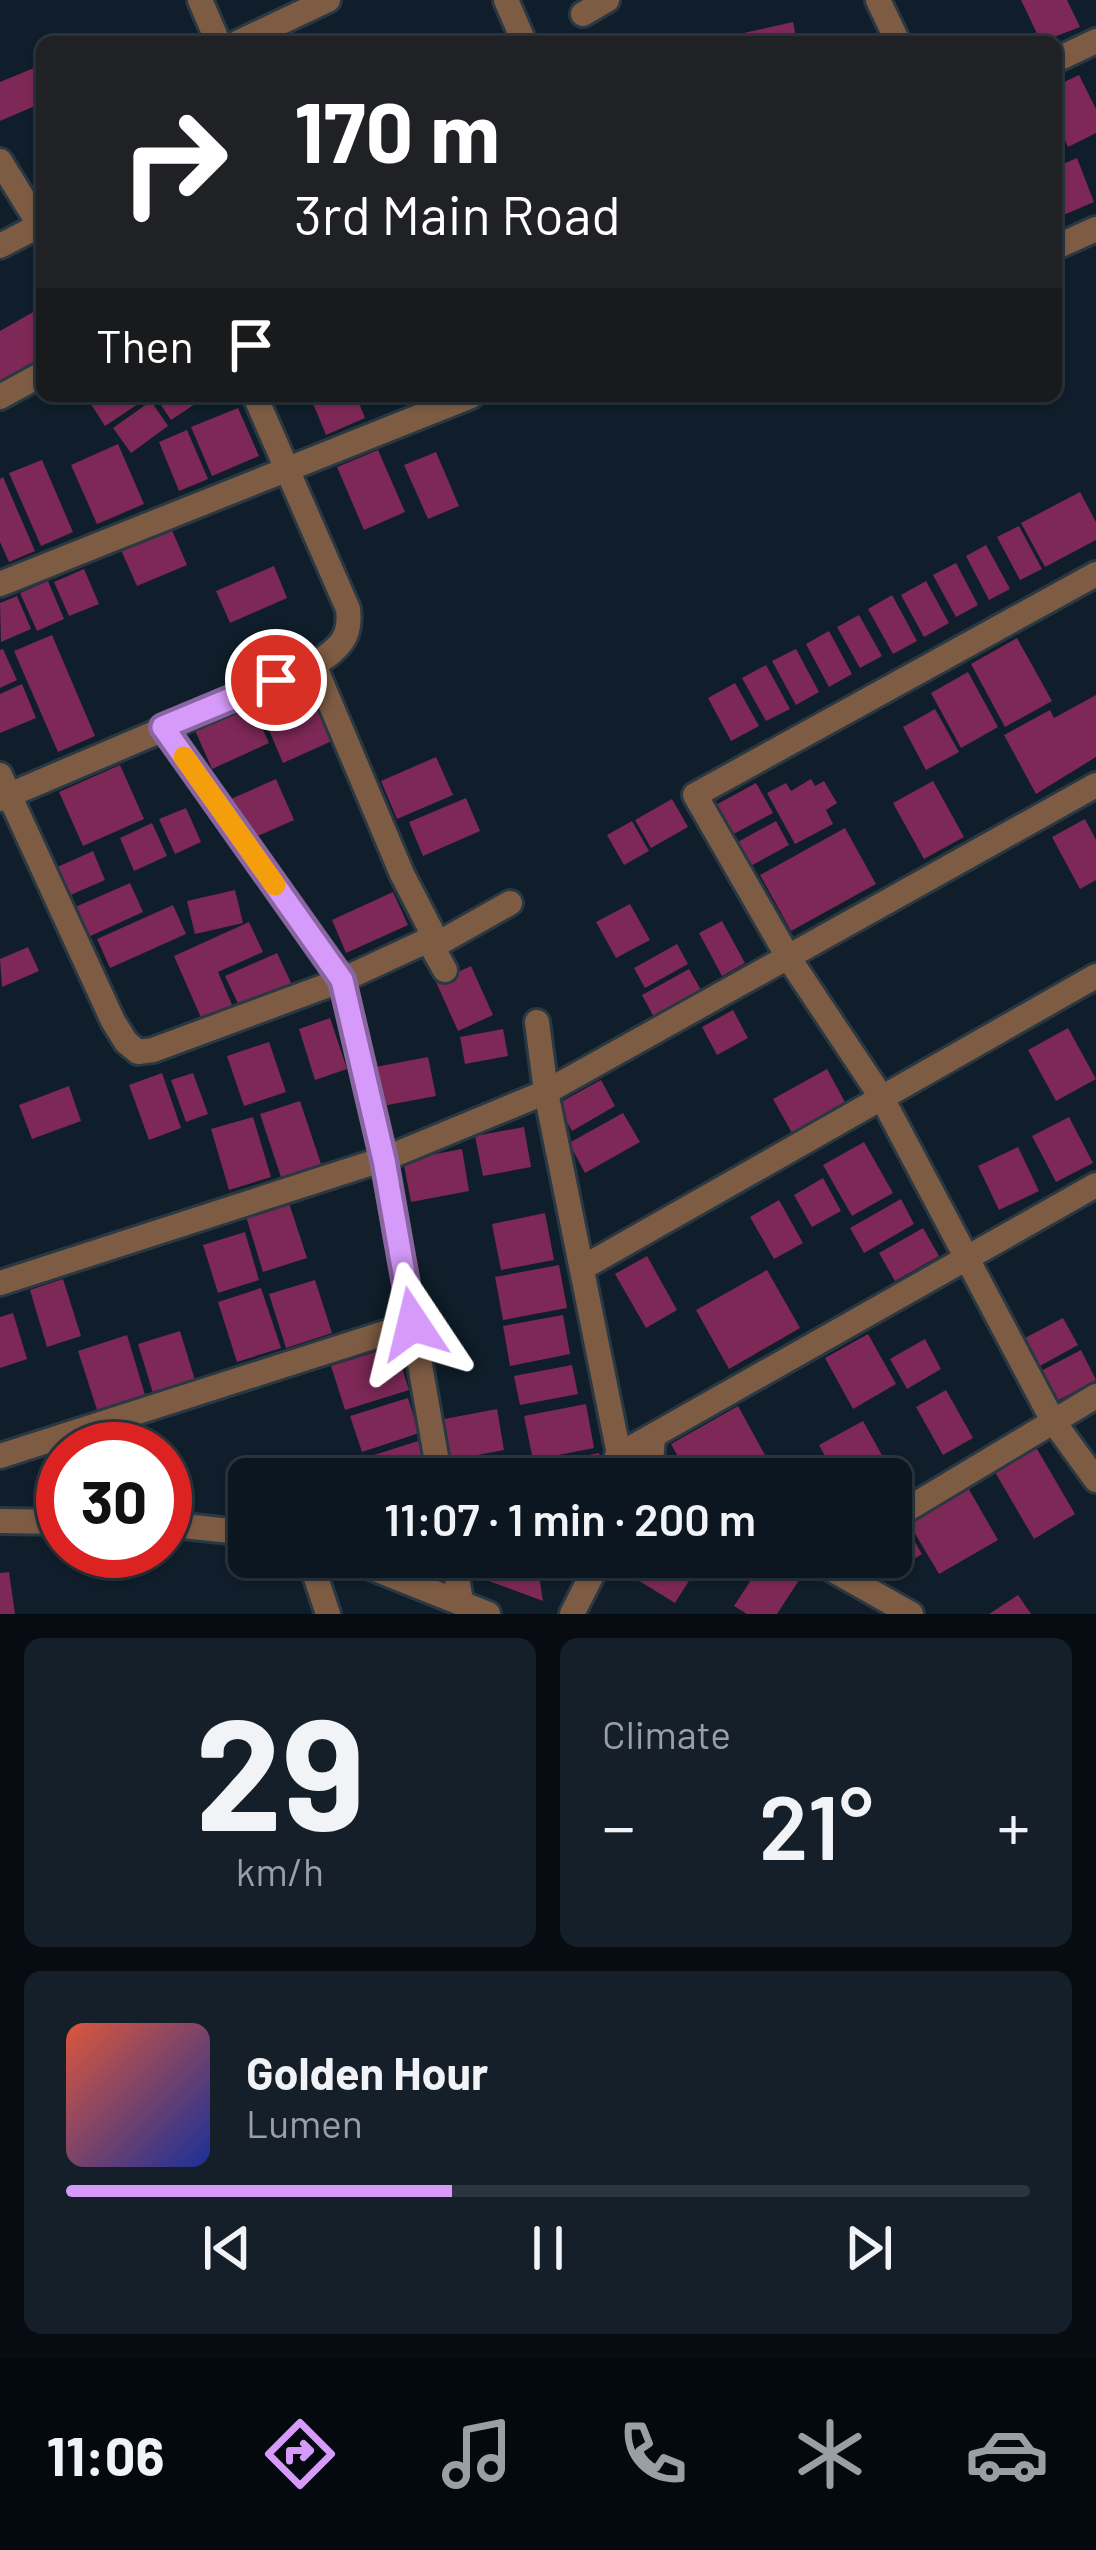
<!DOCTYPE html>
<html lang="en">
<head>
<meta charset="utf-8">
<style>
  :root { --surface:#0b1620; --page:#141f29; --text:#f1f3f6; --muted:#9a9fa5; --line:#2b353e; --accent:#d69bfa }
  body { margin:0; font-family:Barlow,sans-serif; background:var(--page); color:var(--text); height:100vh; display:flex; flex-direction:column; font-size:45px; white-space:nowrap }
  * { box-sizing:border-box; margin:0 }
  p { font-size:39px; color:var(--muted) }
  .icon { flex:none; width:66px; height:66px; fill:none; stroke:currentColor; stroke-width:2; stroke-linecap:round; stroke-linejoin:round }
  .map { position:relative; height:1614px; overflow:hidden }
  .panel { display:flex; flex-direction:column; gap:24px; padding:24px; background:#060c12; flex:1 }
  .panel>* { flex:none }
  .top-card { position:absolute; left:36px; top:36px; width:1026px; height:366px; border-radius:18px; box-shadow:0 3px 9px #0004,0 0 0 3px var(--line); background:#202124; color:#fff; overflow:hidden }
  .speed { position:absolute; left:36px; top:1422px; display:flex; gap:24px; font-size:60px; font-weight:700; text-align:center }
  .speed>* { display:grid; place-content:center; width:156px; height:156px; border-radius:50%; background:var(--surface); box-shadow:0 3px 9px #0004,0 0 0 3px var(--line); line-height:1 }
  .speed .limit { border:18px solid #d22; background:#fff; color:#111 }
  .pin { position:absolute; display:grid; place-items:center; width:102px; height:102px; color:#fff; margin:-51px; border:6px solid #fff; border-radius:50%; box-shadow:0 3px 12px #0007 }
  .me { position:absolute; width:132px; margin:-66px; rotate:350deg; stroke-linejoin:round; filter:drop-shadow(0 0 9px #0008) }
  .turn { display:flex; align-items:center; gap:42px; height:252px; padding:0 60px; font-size:54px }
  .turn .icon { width:156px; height:156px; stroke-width:2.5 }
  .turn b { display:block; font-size:84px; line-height:102px }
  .then { display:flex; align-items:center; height:114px; padding:0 60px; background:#0003; gap:24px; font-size:45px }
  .big { font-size:90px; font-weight:600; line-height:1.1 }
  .panel .tile { flex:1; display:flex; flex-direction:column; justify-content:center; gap:18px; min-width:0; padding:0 42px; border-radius:18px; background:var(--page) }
  .panel .dial { align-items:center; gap:0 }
  .dial b { font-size:156px; line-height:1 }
  .song { display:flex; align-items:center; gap:36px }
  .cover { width:144px; height:144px; border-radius:18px; background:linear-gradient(135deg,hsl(10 70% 55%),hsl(230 70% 35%)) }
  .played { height:12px; border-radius:6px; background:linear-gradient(90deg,var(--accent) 40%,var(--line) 40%) }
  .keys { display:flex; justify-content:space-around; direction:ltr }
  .heat { display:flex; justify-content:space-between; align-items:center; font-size:66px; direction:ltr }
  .panel .tiles { flex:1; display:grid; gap:24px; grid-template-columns:1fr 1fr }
  .tile:last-child { grid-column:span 2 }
  .trip { position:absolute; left:228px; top:1458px; width:684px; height:120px; border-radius:18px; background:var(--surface); box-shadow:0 3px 9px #0004,0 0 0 3px var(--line); font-weight:600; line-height:120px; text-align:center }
  .tab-bar { display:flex; height:192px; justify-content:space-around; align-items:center; background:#04090d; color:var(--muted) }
  .tab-bar .icon { width:84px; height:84px }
  .tab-bar .active { color:var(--accent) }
  .tab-bar b { font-size:54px; color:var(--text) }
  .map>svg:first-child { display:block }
</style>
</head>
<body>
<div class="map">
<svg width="1096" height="1614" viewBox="0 0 1096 1614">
  <rect width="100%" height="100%" fill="#0f1e2a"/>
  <g fill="#7d2857">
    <path d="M1021 0H1067L1080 27 1041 42Z"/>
    <path d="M793 22 797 42H722L721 38Z"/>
    <path d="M34 68 42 86V103L0 121V82Z"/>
    <path d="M1079 75 1096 109V133L1068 147 1065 140 1056 145V86Z"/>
    <path d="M1077 158 1094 202 1061 216 1056 204V167Z"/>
    <path d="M42 307V359L0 383V331Z"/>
    <path d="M89 396H137L141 402 105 426 87 398Z"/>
    <path d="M155 396H207L171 420Z"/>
    <path d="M310 396H356L365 418 326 435Z"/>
    <path d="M151 401 168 426 131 453 113 428Z"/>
    <path d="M238 408 259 456 212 476 191 427Z"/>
    <path d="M187 430 208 479 179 491 159 442Z"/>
    <path d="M118 444 144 504 97 524 71 465Z"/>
    <path d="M378 450 405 512 364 530 337 467Z"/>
    <path d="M436 452 459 506 428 519 404 465Z"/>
    <path d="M42 460 73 532 41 546 9 473Z"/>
    <path d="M3 477 35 551 9 562 0 542V479Z"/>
    <path d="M1080 492 1096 522V540L1045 567 1021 523Z"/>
    <path d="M1019 526 1042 569 1020 580 997 537Z"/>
    <path d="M171 528 187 565 137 586 121 550Z"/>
    <path d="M986 545 1010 589 989 600 966 556Z"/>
    <path d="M956 563 978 605 956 617 933 575Z"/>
    <path d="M274 566 287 598 230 623 216 591Z"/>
    <path d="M84 569 99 604 69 616 54 582Z"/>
    <path d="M48 581 64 619 37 631 20 593Z"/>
    <path d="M926 581 949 623 924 637 901 595Z"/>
    <path d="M892 595 917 641 893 654 868 609Z"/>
    <path d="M17 596 31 629 1 642 0 603Z"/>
    <path d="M859 615 882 656 860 668 837 627Z"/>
    <path d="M829 631 852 674 829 687 806 644Z"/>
    <path d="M52 635 95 736 58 752 14 651Z"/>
    <path d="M1017 638 1052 701 1005 727 971 664Z"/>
    <path d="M3 649 17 680 0 688V650Z"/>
    <path d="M796 649 819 692 796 705 772 661Z"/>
    <path d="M766 665 790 709 766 721 742 678Z"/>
    <path d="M968 672 998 727 961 748 931 693Z"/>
    <path d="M735 683 759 726 731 741 708 698Z"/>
    <path d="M22 684 36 718 0 733V694Z"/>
    <path d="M308 688 332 741 283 763 260 709Z"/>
    <path d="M1096 695V757L1036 794 1004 735 1050 710 1054 718Z"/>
    <path d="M251 703 269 743 212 769 194 728Z"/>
    <path d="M935 709 959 752 926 770 903 727Z"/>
    <path d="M436 757 453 795 397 819 381 781Z"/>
    <path d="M120 765 144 819 83 846 59 792Z"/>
    <path d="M276 779 294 820 249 840 231 799Z"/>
    <path d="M811 779 815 786 824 781 837 803 826 810 833 824 795 844 767 793 786 783 791 791Z"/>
    <path d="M933 781 964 837 924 859 893 803Z"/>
    <path d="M756 783 773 813 728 837 712 807Z"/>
    <path d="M466 798 480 831 423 856 409 822Z"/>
    <path d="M672 799 688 827 651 848 635 820Z"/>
    <path d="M186 808 201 842 175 854 159 819Z"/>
    <path d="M1085 819 1096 840V880L1080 889 1052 837Z"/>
    <path d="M632 821 649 851 624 865 607 835Z"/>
    <path d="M776 821 789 845 749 867 736 843Z"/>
    <path d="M152 823 167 856 134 871 120 838Z"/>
    <path d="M845 828 876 884 791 931 760 875Z"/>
    <path d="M93 851 105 880 66 897 53 869Z"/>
    <path d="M130 883 143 912 86 938 73 908Z"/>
    <path d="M235 890 243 923 195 934 187 901Z"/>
    <path d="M393 892 408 925 346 953 332 920Z"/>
    <path d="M630 904 650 940 616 958 596 922Z"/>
    <path d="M173 905 186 934 110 968 97 939Z"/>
    <path d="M722 921 745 963 722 976 699 933Z"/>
    <path d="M249 922 263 952 218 972 233 1007 202 1020 174 956Z"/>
    <path d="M677 944 688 964 645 988 634 968Z"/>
    <path d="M28 947 39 971 2 987 0 959Z"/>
    <path d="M277 953 292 985 240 1008 225 976Z"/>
    <path d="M471 966 493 1015 458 1031 436 982Z"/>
    <path d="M689 969 704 995 656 1021 642 995Z"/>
    <path d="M733 1010 748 1038 717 1055 702 1027Z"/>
    <path d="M330 1018 347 1069 315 1080 299 1029Z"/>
    <path d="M1068 1028 1096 1079 1056 1101 1028 1050Z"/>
    <path d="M503 1029 508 1056 465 1064 460 1037Z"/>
    <path d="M269 1042 286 1092 244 1106 227 1056Z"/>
    <path d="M428 1057 436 1096 377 1107 370 1068Z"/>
    <path d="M827 1069 846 1104 792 1133 773 1099Z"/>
    <path d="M162 1073 181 1128 149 1140 129 1085Z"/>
    <path d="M193 1073 208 1114 186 1122 171 1080Z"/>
    <path d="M601 1080 615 1106 572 1131 557 1104Z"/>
    <path d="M69 1086 81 1121 32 1139 19 1105Z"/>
    <path d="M300 1101 321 1164 281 1177 260 1114Z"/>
    <path d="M623 1113 640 1142 585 1173 569 1143Z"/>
    <path d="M253 1117 271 1177 229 1190 211 1129Z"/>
    <path d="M1069 1117 1093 1163 1056 1182 1032 1136Z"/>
    <path d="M524 1127 531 1167 483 1176 475 1136Z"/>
    <path d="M864 1142 893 1193 852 1216 823 1165Z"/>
    <path d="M1018 1147 1039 1191 999 1210 978 1166Z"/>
    <path d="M462 1149 469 1191 411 1202 403 1160Z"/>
    <path d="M823 1178 841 1211 812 1227 794 1195Z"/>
    <path d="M901 1199 914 1224 864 1253 850 1228Z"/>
    <path d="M288 1200 307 1258 263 1272 245 1213Z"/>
    <path d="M779 1200 803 1243 774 1259 750 1217Z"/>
    <path d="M545 1213 554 1260 501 1270 492 1224Z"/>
    <path d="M923 1228 939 1256 895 1281 879 1253Z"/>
    <path d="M245 1232 259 1280 218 1293 203 1245Z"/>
    <path d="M647 1256 677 1310 646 1328 615 1274Z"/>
    <path d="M559 1265 567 1308 503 1320 495 1277Z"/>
    <path d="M767 1270 800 1328 729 1369 696 1310Z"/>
    <path d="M63 1279 81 1336 47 1347 30 1290Z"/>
    <path d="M315 1280 332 1333 286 1348 269 1294Z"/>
    <path d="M261 1288 281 1348 237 1362 218 1302Z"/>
    <path d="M13 1313 27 1359 0 1368V1317Z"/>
    <path d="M563 1315 570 1354 510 1366 503 1326Z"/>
    <path d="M1063 1318 1078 1345 1038 1367 1023 1339Z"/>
    <path d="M180 1331 195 1380 153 1393 138 1344Z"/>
    <path d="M868 1334 896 1384 853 1409 825 1358Z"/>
    <path d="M127 1335 146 1398 98 1413 78 1351Z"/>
    <path d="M925 1339 941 1369 907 1389 890 1359Z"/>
    <path d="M395 1346 409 1390 345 1410 331 1366Z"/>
    <path d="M1081 1350 1096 1380 1057 1401 1041 1371Z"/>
    <path d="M572 1365 578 1394 520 1405 514 1376Z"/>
    <path d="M946 1390 973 1438 943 1455 916 1407Z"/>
    <path d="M408 1398 419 1433 362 1452 350 1416Z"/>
    <path d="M586 1404 594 1448 533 1460 524 1416Z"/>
    <path d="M738 1406 770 1464 743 1479H703L697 1468 687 1473 671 1444Z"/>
    <path d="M497 1409 504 1450 446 1461 439 1420Z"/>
    <path d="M863 1421 899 1486 891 1491V1479H838L819 1445Z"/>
    <path d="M142 1431 148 1449H111L109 1442Z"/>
    <path d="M418 1441 430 1479H351L346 1464Z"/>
    <path d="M1033 1442 1075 1514 1034 1539 992 1467Z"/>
    <path d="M599 1453 604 1479H535L533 1466Z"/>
    <path d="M967 1486 998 1540 939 1574 907 1520Z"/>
    <path d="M902 1520 922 1554 868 1588 849 1557H891V1527Z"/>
    <path d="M468 1557H536L543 1601 470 1574Z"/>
    <path d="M639 1557H704L675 1603 628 1574Z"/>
    <path d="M766 1557H783L805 1571 777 1614H747L734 1606Z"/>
    <path d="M9 1572 15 1614H0V1573Z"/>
    <path d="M1018 1595 1031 1614H989Z"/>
  </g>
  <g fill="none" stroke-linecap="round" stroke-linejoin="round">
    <defs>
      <g id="minor">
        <path d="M200 0 218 42"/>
        <path d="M506 0 524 42"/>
        <path d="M878 0 898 42"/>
        <path d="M583 14 607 0"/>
        <path d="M239 42 328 0"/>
        <path d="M1056 60 1096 41"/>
        <path d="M0 161 42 229"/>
        <path d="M0 246 40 225"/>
        <path d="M1056 247 1096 229"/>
        <path d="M0 397 42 374"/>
        <path d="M1096 574 695 795 788 957 882 1098 1053 1421 1096 1480"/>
        <path d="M0 584 471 396"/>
        <path d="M163 727 342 980 384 1159 440 1479"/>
        <path d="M0 775 113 1021 126 1042 138 1052 153 1050 342 980 424 942 432 932 402 874 314 665"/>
        <path d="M0 799 314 665C337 649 352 640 348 609L255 396"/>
        <path d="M424 942 432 947 445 970"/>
        <path d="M432 947 510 903"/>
        <path d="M584 1267 1096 976"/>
        <path d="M0 1283 384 1159 546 1092 537 1022"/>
        <path d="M0 1456 413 1324"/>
        <path d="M617 1456 1096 1185"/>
        <path d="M650 1472 653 1439"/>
        <path d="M624 1479 546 1092 1096 785"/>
        <path d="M891 1519 1096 1396"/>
        <path d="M309 1557 328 1614"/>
        <path d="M453 1557 461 1601"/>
        <path d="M810 1557 911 1614"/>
        <path d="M572 1614 601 1557"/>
      </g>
      <g id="tertiary">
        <path d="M0 1521 63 1522"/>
        <path d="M165 1524 249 1533"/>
        <path d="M345 1557 488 1614"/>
      </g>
    </defs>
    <use href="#minor" stroke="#293843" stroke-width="30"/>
    <use href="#tertiary" stroke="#293843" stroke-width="30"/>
    <use href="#minor" stroke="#7e5c44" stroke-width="24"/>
    <use href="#tertiary" stroke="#7e5c44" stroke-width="24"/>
  </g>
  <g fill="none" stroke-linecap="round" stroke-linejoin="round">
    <defs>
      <path id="route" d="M276 680 163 727 342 980 384 1160 413 1324"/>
    </defs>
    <use href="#route" stroke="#8b65a2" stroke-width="30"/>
    <use href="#route" stroke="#d69bfa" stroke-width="21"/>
    <path stroke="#f59e0b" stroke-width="21" d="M184 757 275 885"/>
  </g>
</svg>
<div class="speed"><div class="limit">30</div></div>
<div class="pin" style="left:276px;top:680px;background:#d93025"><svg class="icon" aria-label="arrive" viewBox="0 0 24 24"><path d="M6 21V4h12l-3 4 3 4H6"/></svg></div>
<svg class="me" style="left:413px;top:1324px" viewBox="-20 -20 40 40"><path d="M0-17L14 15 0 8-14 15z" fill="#d69bfa" stroke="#fff" stroke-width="4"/></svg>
<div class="trip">11:07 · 1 min · 200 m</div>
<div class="top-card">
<div class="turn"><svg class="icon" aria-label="right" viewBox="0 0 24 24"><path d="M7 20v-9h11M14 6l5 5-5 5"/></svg><div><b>170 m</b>3rd Main Road</div></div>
<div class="then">Then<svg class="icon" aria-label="arrive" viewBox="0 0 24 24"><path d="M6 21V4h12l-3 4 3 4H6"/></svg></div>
</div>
</div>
<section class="panel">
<div class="tiles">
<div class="tile dial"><b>29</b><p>km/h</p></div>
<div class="tile"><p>Climate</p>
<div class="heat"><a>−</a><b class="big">21°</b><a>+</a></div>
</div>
<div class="tile">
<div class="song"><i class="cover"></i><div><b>Golden Hour</b><p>Lumen</p></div></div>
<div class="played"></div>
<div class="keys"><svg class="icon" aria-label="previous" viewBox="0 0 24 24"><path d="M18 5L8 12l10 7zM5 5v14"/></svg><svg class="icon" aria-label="pause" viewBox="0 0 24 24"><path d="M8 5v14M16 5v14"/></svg><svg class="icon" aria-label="next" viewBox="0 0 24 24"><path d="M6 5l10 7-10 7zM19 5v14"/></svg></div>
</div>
</div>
</section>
<nav class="tab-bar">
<b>11:06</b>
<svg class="icon active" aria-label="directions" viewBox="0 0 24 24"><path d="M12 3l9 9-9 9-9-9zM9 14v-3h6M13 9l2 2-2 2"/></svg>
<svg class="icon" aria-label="music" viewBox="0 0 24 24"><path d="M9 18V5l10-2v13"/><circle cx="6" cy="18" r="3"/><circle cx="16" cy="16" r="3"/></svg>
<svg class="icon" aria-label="phone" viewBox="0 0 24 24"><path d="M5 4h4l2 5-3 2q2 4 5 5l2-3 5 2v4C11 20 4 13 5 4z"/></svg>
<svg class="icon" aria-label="climate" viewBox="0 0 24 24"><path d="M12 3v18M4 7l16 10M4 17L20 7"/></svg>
<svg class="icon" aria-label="car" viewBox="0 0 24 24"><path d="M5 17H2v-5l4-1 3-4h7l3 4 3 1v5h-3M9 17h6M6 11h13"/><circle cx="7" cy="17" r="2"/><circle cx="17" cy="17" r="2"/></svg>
</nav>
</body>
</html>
